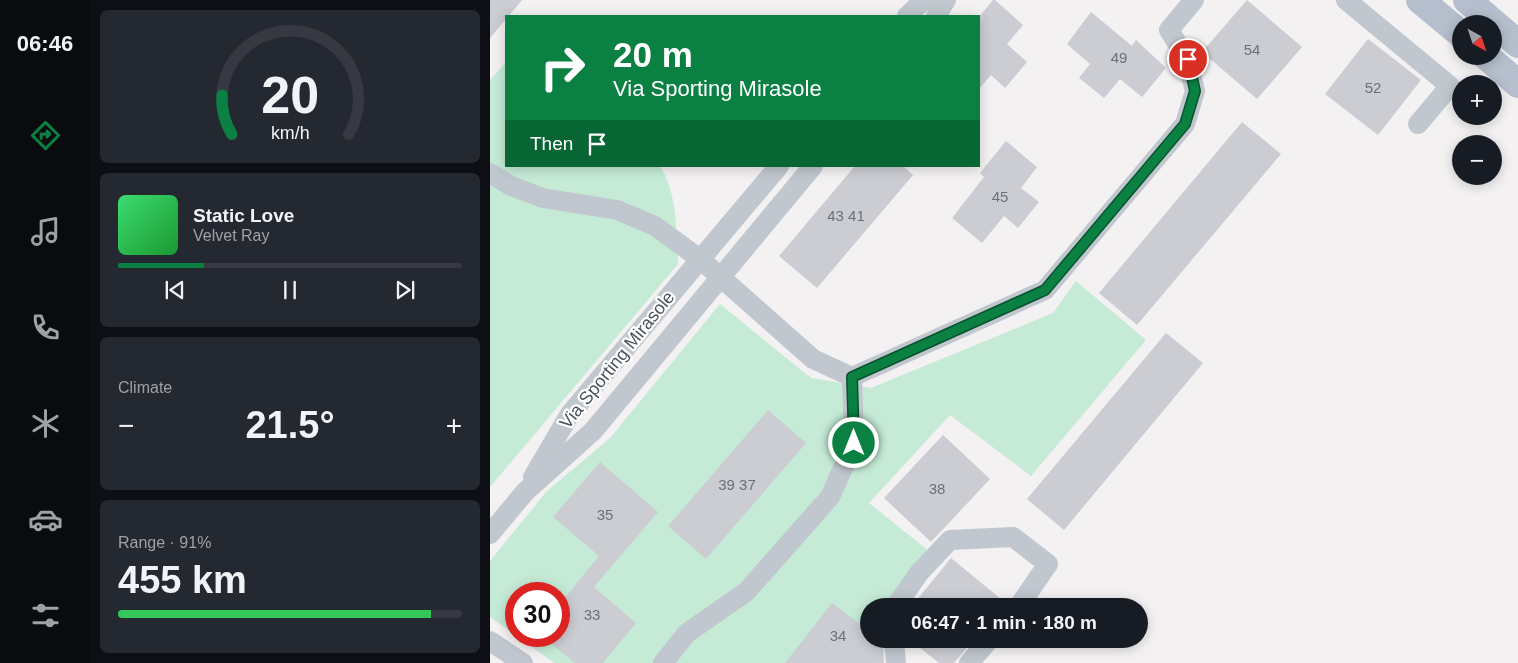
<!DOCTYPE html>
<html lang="en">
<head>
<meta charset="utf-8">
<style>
  :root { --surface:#171b24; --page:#242831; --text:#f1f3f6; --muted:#9ea1a6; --line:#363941; --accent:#0b8043 }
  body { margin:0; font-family:Helvetica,sans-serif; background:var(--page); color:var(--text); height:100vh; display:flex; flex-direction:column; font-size:19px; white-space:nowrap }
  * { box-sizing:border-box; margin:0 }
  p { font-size:16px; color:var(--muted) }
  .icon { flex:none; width:28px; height:28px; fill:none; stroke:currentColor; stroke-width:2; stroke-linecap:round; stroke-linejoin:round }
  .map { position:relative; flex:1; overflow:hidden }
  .details { display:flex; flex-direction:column; gap:10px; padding:10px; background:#0d0f14; width:400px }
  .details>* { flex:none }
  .top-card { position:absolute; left:15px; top:15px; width:475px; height:152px; border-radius:0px; box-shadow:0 2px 12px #0003; background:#0b8043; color:#fff; overflow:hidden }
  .needle { width:32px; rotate:140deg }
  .tools { position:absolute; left:962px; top:15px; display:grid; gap:10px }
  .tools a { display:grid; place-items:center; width:50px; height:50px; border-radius:50%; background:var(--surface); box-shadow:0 2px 12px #0003; font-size:25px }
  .speed { position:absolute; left:15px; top:582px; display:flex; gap:10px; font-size:25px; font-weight:700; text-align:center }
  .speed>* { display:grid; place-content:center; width:65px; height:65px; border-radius:50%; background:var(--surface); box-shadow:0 2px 12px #0003; line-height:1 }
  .speed .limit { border:8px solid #d22; background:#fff; color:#111 }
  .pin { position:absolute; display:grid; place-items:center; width:42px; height:42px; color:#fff; margin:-21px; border:2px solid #fff; border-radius:50%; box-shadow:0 1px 5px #0007 }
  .me { position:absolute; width:55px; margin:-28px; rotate:0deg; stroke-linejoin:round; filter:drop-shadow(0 0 4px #0008) }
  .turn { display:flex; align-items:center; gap:18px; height:105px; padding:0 25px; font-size:22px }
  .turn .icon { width:65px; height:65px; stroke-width:2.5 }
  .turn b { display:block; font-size:35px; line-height:42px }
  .then { display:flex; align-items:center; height:48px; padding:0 25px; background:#0003; gap:10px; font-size:19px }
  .big { font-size:38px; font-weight:700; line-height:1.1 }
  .details .widget { flex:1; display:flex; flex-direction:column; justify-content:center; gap:8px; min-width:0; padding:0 18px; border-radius:8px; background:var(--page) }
  .details .dial { align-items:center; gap:0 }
  .dial svg { height:130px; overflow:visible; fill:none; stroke:var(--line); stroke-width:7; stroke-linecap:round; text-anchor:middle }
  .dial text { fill:var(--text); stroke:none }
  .song { display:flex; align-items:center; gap:15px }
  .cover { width:60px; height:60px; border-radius:8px; background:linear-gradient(135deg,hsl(140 70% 55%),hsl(130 70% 35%)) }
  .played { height:5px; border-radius:2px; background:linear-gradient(90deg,var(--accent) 25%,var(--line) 25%) }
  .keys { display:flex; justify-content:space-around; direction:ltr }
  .heat { display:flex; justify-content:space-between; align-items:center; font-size:28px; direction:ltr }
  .charge { height:8px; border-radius:4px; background:linear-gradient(90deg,#34c759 91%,var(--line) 0) }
  .trip { position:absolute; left:370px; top:598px; width:288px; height:50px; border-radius:25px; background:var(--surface); box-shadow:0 2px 12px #0003; font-weight:700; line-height:50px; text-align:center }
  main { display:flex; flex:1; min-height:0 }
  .dock { display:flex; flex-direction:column; width:90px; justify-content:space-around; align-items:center; background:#090b0e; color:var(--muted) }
  .dock .icon { width:35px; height:35px }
  .dock .on { color:var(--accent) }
  .dock b { font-size:22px; color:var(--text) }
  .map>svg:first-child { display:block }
</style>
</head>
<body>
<main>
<nav class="dock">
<b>06:46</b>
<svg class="icon on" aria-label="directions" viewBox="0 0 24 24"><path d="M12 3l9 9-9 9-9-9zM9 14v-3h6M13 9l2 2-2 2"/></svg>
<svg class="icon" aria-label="music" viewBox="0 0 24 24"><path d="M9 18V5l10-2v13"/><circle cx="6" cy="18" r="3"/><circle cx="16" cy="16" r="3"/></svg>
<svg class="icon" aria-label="phone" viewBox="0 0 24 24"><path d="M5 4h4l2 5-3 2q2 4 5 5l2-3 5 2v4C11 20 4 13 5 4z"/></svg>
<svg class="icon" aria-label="climate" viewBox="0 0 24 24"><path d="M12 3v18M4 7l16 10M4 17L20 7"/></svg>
<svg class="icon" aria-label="car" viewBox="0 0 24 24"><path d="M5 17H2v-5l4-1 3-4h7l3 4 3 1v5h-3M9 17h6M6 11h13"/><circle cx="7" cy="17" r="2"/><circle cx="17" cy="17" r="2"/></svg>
<svg class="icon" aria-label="filters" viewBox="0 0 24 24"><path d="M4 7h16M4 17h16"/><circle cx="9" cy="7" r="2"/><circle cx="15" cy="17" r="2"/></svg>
</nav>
<section class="details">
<div class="widget dial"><svg viewBox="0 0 100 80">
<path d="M14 69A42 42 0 1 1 86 69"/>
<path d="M14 69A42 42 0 0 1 8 45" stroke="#0b8043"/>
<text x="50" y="56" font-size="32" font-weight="700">20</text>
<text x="50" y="72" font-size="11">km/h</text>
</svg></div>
<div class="widget">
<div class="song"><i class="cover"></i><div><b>Static Love</b><p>Velvet Ray</p></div></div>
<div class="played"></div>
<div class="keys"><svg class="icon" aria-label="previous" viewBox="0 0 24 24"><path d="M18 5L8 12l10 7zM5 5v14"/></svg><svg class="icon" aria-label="pause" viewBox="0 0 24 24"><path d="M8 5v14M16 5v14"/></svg><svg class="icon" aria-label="next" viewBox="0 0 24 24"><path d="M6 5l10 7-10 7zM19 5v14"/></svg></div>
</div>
<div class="widget"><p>Climate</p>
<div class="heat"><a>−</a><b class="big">21.5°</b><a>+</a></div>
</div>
<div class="widget"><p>Range · 91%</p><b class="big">455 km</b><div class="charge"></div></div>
</section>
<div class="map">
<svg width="1028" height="663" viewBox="0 0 1028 663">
  <rect width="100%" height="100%" fill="#f3f1f1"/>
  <g fill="#c5ebd7">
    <path d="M16 62V166H170C188 195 186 231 188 264L0 487V80Z"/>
    <path d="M586 281 656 340 541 476 460 415 379 503 440 552 400 606H379V639H396L393 663H64L27 636H69V594H26V636L0 617V561L56 492 120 438 230 304 321 378 381 388 563 313Z"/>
  </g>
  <g fill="#cbcdd3">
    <path d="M0 0H32L0 38Z"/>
    <path d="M503 0H505L533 25 517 44 537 62 515 88 501 75 489 89V17Z"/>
    <path d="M757 0 812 47 767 99 712 52Z"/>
    <path d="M601 12 642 46 646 40 676 68 652 97 630 79 614 98 589 78 600 64 577 44Z"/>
    <path d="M878 39 931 80 888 135 835 94Z"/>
    <path d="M752 122 791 154 647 325 609 293Z"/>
    <path d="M516 141 547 167 531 188 549 202 528 228 514 216 492 243 462 218 494 177 490 173Z"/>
    <path d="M365 166H413L423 175 327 288 289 256Z"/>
    <path d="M676 333 713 363 574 530 537 499Z"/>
    <path d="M278 410 316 443 216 559 178 526Z"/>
    <path d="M453 435 500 479 441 542 394 498Z"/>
    <path d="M110 462 168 512 104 587 146 623 113 663H85L52 636H69V605L109 556 63 517Z"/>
    <path d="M461 558 517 604V606H422Z"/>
    <path d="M342 603 379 631V639H388L392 642 394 663H295Z"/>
    <path d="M419 639H484L464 663H449Z"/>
  </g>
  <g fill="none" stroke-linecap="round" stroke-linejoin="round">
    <g stroke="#c1c7ce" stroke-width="20">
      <path d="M856 0 960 86 928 124"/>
      <path d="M417 16 434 0"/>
      <path d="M446 16 456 0"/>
      <path d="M0 173 21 186 53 198 127 210 165 226 210 259 323 359 362 377 555 290 695 124 705 91 697 59 679 30 704 0"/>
      <path d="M43 477 80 414 289 166"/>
      <path d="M0 534 35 492 103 431 323 166"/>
      <path d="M406 606 429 573 460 540 523 537 558 564 529 606"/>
      <path d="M404 639 406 663"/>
      <path d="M0 641 33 663"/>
      <path d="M173 663 197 633 256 592 340 497 364 443 362 377"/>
      <path d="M479 663 500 639"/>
    </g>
    <g stroke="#b4becc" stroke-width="28">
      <path d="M930 0 971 34"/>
      <path d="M977 0 1028 44"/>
      <path d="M996 56 1028 84"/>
    </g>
  </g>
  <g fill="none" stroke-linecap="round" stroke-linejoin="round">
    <defs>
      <path id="route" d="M364 443 362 377 555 290 695 124 705 91 698 59"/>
    </defs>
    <use href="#route" stroke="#07532c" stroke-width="12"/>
    <use href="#route" stroke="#0b8043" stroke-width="9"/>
  </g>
  <g text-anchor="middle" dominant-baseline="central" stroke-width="4.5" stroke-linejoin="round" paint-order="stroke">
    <g font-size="15" fill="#6b717a">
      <text x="762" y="49">54</text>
      <text x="629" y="57">49</text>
      <text x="883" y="87">52</text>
      <text x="510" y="196">45</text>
      <text x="356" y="215">43 41</text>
      <text x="247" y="484">39 37</text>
      <text x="447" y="488">38</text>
      <text x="115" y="514">35</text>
      <text x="102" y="614">33</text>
      <text x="348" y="635">34</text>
    </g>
    <g font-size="18" fill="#4b525c" stroke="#fff">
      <text transform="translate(127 360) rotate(-51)">Via Sporting Mirasole</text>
    </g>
  </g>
</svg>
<div class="tools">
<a><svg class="needle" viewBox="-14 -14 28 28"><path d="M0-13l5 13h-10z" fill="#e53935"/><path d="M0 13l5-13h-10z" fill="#9ea1a6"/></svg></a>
<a>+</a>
<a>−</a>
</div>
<div class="speed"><div class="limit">30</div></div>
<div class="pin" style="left:698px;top:59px;background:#d93025"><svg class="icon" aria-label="arrive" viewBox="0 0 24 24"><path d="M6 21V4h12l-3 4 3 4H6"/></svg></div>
<svg class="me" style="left:364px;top:443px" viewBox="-20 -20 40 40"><circle r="17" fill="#0b8043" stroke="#fff" stroke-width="3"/><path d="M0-11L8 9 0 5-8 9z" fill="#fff"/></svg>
<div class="trip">06:47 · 1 min · 180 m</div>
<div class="top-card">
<div class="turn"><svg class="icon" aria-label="right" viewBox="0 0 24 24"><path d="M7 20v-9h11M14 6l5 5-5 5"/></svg><div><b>20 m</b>Via Sporting Mirasole</div></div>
<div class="then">Then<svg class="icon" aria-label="arrive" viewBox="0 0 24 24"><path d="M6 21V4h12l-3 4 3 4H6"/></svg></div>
</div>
</div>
</main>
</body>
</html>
